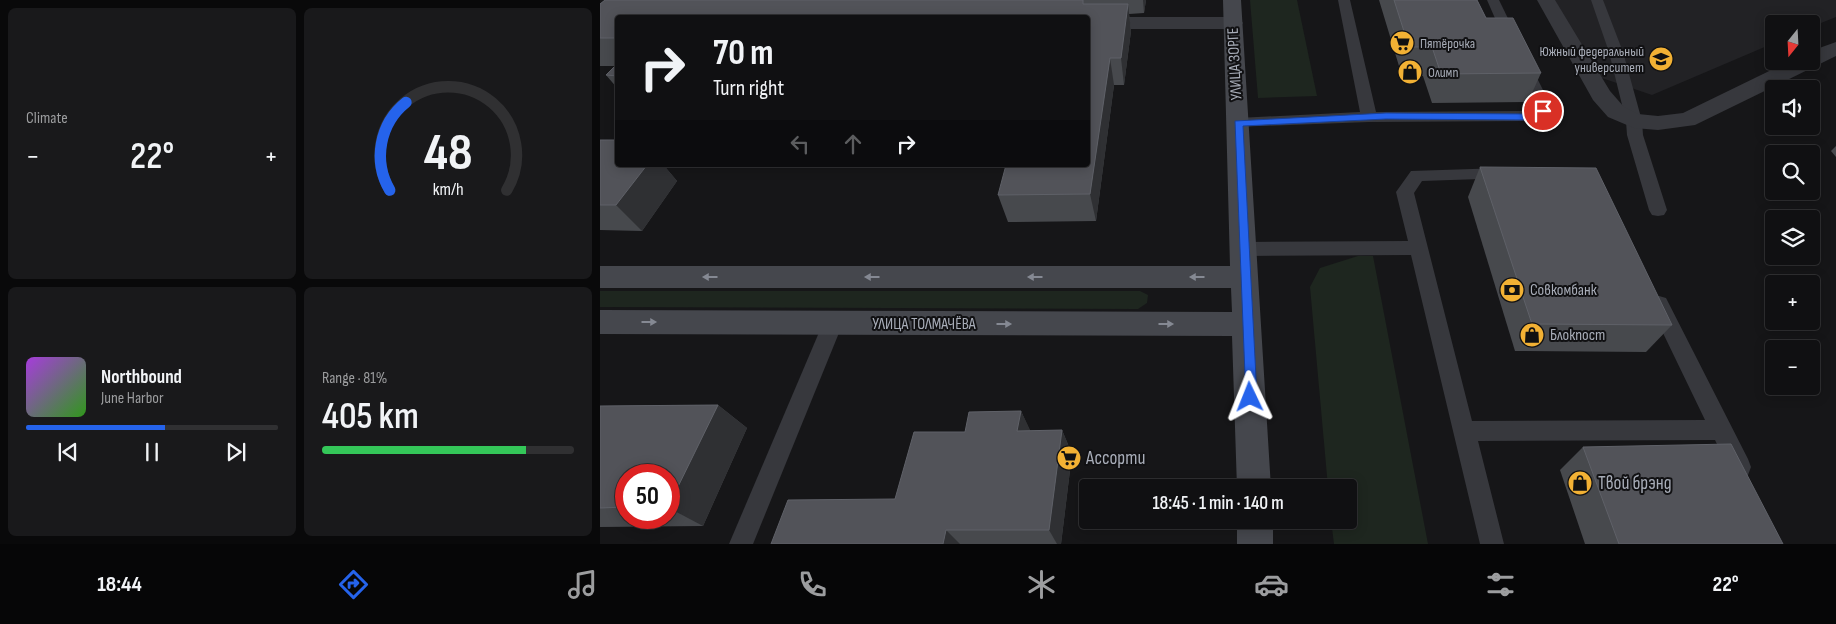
<!DOCTYPE html>
<html lang="en">
<head>
<meta charset="utf-8">
<style>
  :root { --surface:#101012; --page:#19191b; --text:#f1f3f6; --muted:#9c9d9f; --line:#303032; --accent:#2563eb }
  body { margin:0; font-family:"Sofia Sans Condensed",sans-serif; background:var(--page); color:var(--text); height:100vh; display:flex; flex-direction:column; font-size:19px; white-space:nowrap }
  * { box-sizing:border-box; margin:0 }
  p { font-size:16px; color:var(--muted) }
  .icon { flex:none; width:28px; height:28px; fill:none; stroke:currentColor; stroke-width:2; stroke-linecap:round; stroke-linejoin:round }
  .map { position:relative; flex:1; overflow:hidden }
  .drawer { display:flex; flex-direction:column; gap:8px; padding:8px; background:#09090a; width:600px }
  .drawer>* { flex:none }
  .banner { position:absolute; left:15px; top:15px; width:475px; height:152px; border-radius:5px; box-shadow:0 2px 12px #0003,0 0 0 1px var(--line); background:#101012; color:var(--text); overflow:hidden }
  .needle { width:32px; rotate:198deg }
  .buttons { position:absolute; left:1165px; top:15px; display:grid; gap:10px }
  .buttons a { display:grid; place-items:center; width:55px; height:55px; border-radius:5px; background:var(--surface); box-shadow:0 2px 12px #0003,0 0 0 1px var(--line); font-size:25px }
  .speed { position:absolute; left:15px; top:464px; display:flex; gap:10px; font-size:25px; font-weight:700; text-align:center }
  .speed>* { display:grid; place-content:center; width:65px; height:65px; border-radius:50%; background:var(--surface); box-shadow:0 2px 12px #0003,0 0 0 1px var(--line); line-height:1 }
  .speed .limit { border:8px solid #d22; background:#fff; color:#111 }
  .pin { position:absolute; display:grid; place-items:center; width:42px; height:42px; color:#fff; margin:-21px; border:2px solid #fff; border-radius:50%; box-shadow:0 1px 5px #0007 }
  .me { position:absolute; width:55px; margin:-28px; rotate:358deg; stroke-linejoin:round; filter:drop-shadow(0 0 4px #0008) }
  .turn { display:flex; align-items:center; gap:18px; height:105px; padding:0 15px; font-size:22px }
  .turn .icon { width:65px; height:65px; stroke-width:2.5 }
  .turn b { display:block; font-size:35px; line-height:42px }
  .lanes { display:flex; align-items:center; height:48px; padding:0 15px; background:#0003; justify-content:center; gap:25px; direction:ltr }
  .lanes .off { opacity:.35 }
  .big { font-size:38px; font-weight:600; line-height:1.1 }
  .drawer .card { flex:1; display:flex; flex-direction:column; justify-content:center; gap:8px; min-width:0; padding:0 18px; border-radius:8px; background:var(--page) }
  .drawer .dial { align-items:center; gap:0 }
  .dial svg { height:130px; overflow:visible; fill:none; stroke:var(--line); stroke-width:7; stroke-linecap:round; text-anchor:middle }
  .dial text { fill:var(--text); stroke:none }
  .song { display:flex; align-items:center; gap:15px }
  .cover { width:60px; height:60px; border-radius:8px; background:linear-gradient(135deg,hsl(280 70% 55%),hsl(110 70% 35%)) }
  .played { height:5px; border-radius:2px; background:linear-gradient(90deg,var(--accent) 55%,var(--line) 55%) }
  .keys { display:flex; justify-content:space-around; direction:ltr }
  .heat { display:flex; justify-content:space-between; align-items:center; font-size:28px; direction:ltr }
  .charge { height:8px; border-radius:4px; background:linear-gradient(90deg,#34c759 81%,var(--line) 0) }
  .drawer .tiles { flex:1; display:grid; gap:8px; grid-template-columns:repeat(2,1fr) }
  .trip { position:absolute; left:479px; top:479px; width:278px; height:50px; border-radius:5px; background:var(--surface); box-shadow:0 2px 12px #0003,0 0 0 1px var(--line); font-weight:600; line-height:50px; text-align:center }
  .tabs { display:flex; height:80px; justify-content:space-around; align-items:center; background:#060607; color:var(--muted) }
  .tabs .icon { width:35px; height:35px }
  .tabs .selected { color:var(--accent) }
  .tabs b { font-size:22px; color:var(--text) }
  main { display:flex; flex:1; min-height:0 }
  .map>svg:first-child { display:block }
</style>
</head>
<body>
<main>
<section class="drawer">
<div class="tiles">
<div class="card"><p>Climate</p>
<div class="heat"><a>−</a><b class="big">22°</b><a>+</a></div>
</div>
<div class="card dial"><svg viewBox="0 0 100 80">
<path d="M14 69A42 42 0 1 1 86 69"/>
<path d="M14 69A42 42 0 0 1 24 15" stroke="#2563eb"/>
<text x="50" y="56" font-size="32" font-weight="700">48</text>
<text x="50" y="72" font-size="11">km/h</text>
</svg></div>
<div class="card">
<div class="song"><i class="cover"></i><div><b>Northbound</b><p>June Harbor</p></div></div>
<div class="played"></div>
<div class="keys"><svg class="icon" aria-label="previous" viewBox="0 0 24 24"><path d="M18 5L8 12l10 7zM5 5v14"/></svg><svg class="icon" aria-label="pause" viewBox="0 0 24 24"><path d="M8 5v14M16 5v14"/></svg><svg class="icon" aria-label="next" viewBox="0 0 24 24"><path d="M6 5l10 7-10 7zM19 5v14"/></svg></div>
</div>
<div class="card"><p>Range · 81%</p><b class="big">405 km</b><div class="charge"></div></div>
</div>
</section>
<div class="map">
<svg width="1236" height="544" viewBox="0 0 1236 544">
  <rect width="100%" height="100%" fill="#161618"/>
  <path fill="#222225" d="M953 0H1236V17L1211 27V24H1174V43L1052 95 996 76Z"/>
  <g fill="#1e261f">
    <path d="M650 0H697L717 96 658 98Z"/>
    <path d="M758 256H773L828 544H734L731 520H748V488L728 487 710 287 720 268Z"/>
    <path d="M0 291H540L548 295 547 303 538 309 0 307Z"/>
  </g>
  <g fill="none" stroke-linecap="round" stroke-linejoin="round">
    <g fill="#37383d" fill-rule="evenodd">
      <path d="M738 0H750L776 112 934 111 935 106 917 66 924 62 931 66 951 106V111L943 120 938 121 769 122 633 127 630 123 633 119 638 118 760 112Z"/>
      <path d="M887 0H899L919 41 917 44H907L905 41Z"/>
      <path d="M991 0H1003L1023 52 1042 121 1043 135 1067 210 1064 215 1058 216 1052 215 1049 210 1027 135 1026 121 1009 52Z"/>
      <path d="M903 168 909 170 911 174 909 178 822 181 814 193 872 421 1105 420 1049 304 1052 298 1059 296 1066 298 1148 459 1151 467 1148 475 1140 478 1132 475 1115 440 878 441 904 544H880L811 255 645 256 639 254 636 249 639 244 645 242 808 241 796 192 811 171Z"/>
      <path d="M233 315 240 317 243 323 153 544H129L223 323 226 317Z"/>
    </g>
    <g fill="#37383d" fill-rule="evenodd">
      <path d="M937 0H955L1010 91 1024 107 1038 114 1058 116 1083 113 1190 61H1211V51L1236 42V56L1095 125 1058 130 1034 128 1008 117 993 100Z"/>
      <path d="M488 17H633L640 19 643 23 640 27 633 29H488Z"/>
    </g>
    <g fill="#45474d" fill-rule="evenodd">
      <path d="M623 0H641L671 488H637L632 336 0 334V310L632 312 631 288H0V266H630Z"/>
      <rect x="637" y="520" width="36" height="24"/>
    </g>
  </g>
  <g fill="#47494d" fill-rule="evenodd">
    <path d="M5 0H546L544 13 529 14 531 31 524 85H514L496 221 408 222 398 195 488 18H18V89L6 75 15 66H0V4Z"/>
    <path d="M779 0H877L886 18 941 73 928 102 832 103 823 76H802Z"/>
    <path d="M0 140 18 165H66L67 167 66 168 77 181 42 231 0 230Z"/>
    <path d="M1236 146V157L1231 151Z"/>
    <path d="M880 167 1072 325 1046 352 915 351 868 197Z"/>
    <path d="M118 405 147 428 103 526 0 527V406ZM26 475H69V518H26Z"/>
    <path d="M421 411 430 431 462 430 472 454 461 544H171L295 499 365 432Z"/>
    <path d="M983 447 1183 544H985L960 470Z"/>
  </g>
  <g fill="#2f3033">
    <path d="M543 0H546L544 13Z"/>
    <path d="M528 4 531 31 524 85 521 58Z"/>
    <path d="M510 58 514 85 496 221 490 194Z"/>
    <path d="M42 165H66L67 167 66 168 77 181 42 231 16 205Z"/>
    <path d="M118 405 147 428 103 526 69 508V505Z"/>
    <path d="M421 411 433 436 417 431Z"/>
    <path d="M462 430 472 454 461 544H457L449 530Z"/>
    <path d="M346 530 360 544H343Z"/>
  </g>
  <g fill="#525359" stroke="#5f6168">
    <path d="M5 0H483V4H528L521 58H510L490 194 398 195 406 165H488V18H18V38H0V4Z"/>
    <path d="M794 0H877L886 18H913L941 73 841 74 832 47H809Z"/>
    <path d="M18 63V76L6 75Z"/>
    <path d="M0 140H18V165H47L16 205H0Z"/>
    <path d="M880 167 996 168 1072 325 932 324Z"/>
    <path d="M118 405 69 505V475H26V507L0 508V406Z"/>
    <path d="M421 411 417 431 462 430 449 530H346L343 544H171L188 500 295 499 314 432H365L369 412Z"/>
    <path d="M1131 444 1183 544H1019L983 447Z"/>
  </g>
  <defs><path id="oneway-solid" d="M-6-.8H1V-3.2L6.5 0L1 3.2V.8H-6Z" transform="scale(1.25)"/></defs>
  <g fill="#858993">
    <use href="#oneway-solid" transform="translate(110 277) rotate(180)"/>
    <use href="#oneway-solid" transform="translate(272 277) rotate(180)"/>
    <use href="#oneway-solid" transform="translate(435 277) rotate(180)"/>
    <use href="#oneway-solid" transform="translate(597 277) rotate(-180)"/>
    <use href="#oneway-solid" transform="translate(49 322)"/>
    <use href="#oneway-solid" transform="translate(404 324)"/>
    <use href="#oneway-solid" transform="translate(566 324)"/>
  </g>
  <path fill="#2563eb" stroke="#184099" d="M943 108 947 111 942 118 929 120 786 119 643 126 657 397 655 401 650 403 646 401 635 121 786 113 929 114 935 113Z"/>
  <defs>
    <symbol id="supermarket-disc" viewBox="-11 -11 22 22"><circle r="9.5" fill="#f2b134" stroke="#111113"/><path d="M-6-5.5h2.5l.6 2H6L4.5 2H-2.5L-4.4-4H-6ZM-1.5 3.2a1.3 1.3 0 1 0 .1 0ZM3 3.2a1.3 1.3 0 1 0 .1 0Z" fill="#111"/></symbol>
    <symbol id="university-disc" viewBox="-11 -11 22 22"><circle r="9.5" fill="#f2b134" stroke="#111113"/><path d="M0-5L7-2L0 1L-7-2ZM-4 1L0 2.5L4 1V4Q0 6-4 4Z" fill="#111"/></symbol>
    <symbol id="shop-disc" viewBox="-11 -11 22 22"><circle r="9.5" fill="#f2b134" stroke="#111113"/><path d="M-5-2.5h2.3a2.7 3.5 0 0 1 5.4 0H5L5.5 6h-11ZM-1.5-2.5h3a1.5 2.3 0 0 0-3 0Z" fill="#111"/></symbol>
    <symbol id="bank-disc" viewBox="-11 -11 22 22"><circle r="9.5" fill="#f2b134" stroke="#111113"/><path d="M-6-4H6V4H-6ZM0-2.3a2.3 2.3 0 1 0 0 4.6a2.3 2.3 0 1 0 0-4.6Z" fill="#111"/></symbol>
  </defs>
  <g fill-rule="evenodd">
    <use href="#supermarket-disc" x="788" y="29" width="28" height="28"/>
    <use href="#university-disc" x="1047" y="45" width="28" height="28"/>
    <use href="#shop-disc" x="796" y="58" width="28" height="28"/>
    <use href="#bank-disc" x="898" y="276" width="28" height="28"/>
    <use href="#shop-disc" x="918" y="321" width="28" height="28"/>
    <use href="#supermarket-disc" x="455" y="444" width="28" height="28"/>
    <use href="#shop-disc" x="966" y="469" width="28" height="28"/>
  </g>
  <g text-anchor="middle" dominant-baseline="central" stroke-width="4" stroke-linejoin="round" paint-order="stroke">
    <g font-size="14" fill="#a8adb8" stroke="#111113" text-anchor="start">
      <text x="820" y="43">Пятёрочка</text>
      <text x="1044" y="51" text-anchor="end">Южный федеральный<tspan x="1044" dy="16">университет</tspan></text>
      <text x="828" y="72">Олимп</text>
    </g>
    <g font-size="16" fill="#a8adb8" stroke="#111113">
      <text transform="translate(635 64) rotate(-93)">УЛИЦА ЗОРГЕ</text>
      <text x="324" y="324">УЛИЦА ТОЛМАЧЁВА</text>
    </g>
    <g font-size="16" fill="#a8adb8" stroke="#111113" text-anchor="start">
      <text x="930" y="290">Совкомбанк</text>
      <text x="950" y="335">Блокпост</text>
    </g>
    <g font-size="19" fill="#a8adb8" stroke="#111113" text-anchor="start">
      <text x="486" y="458">Ассорти</text>
      <text x="998" y="483">Твой брэнд</text>
    </g>
  </g>
</svg>
<div class="buttons">
<a><svg class="needle" viewBox="-14 -14 28 28"><path d="M0-13l5 13h-10z" fill="#e53935"/><path d="M0 13l5-13h-10z" fill="#9c9d9f"/></svg></a>
<a><svg class="icon" aria-label="sound" viewBox="0 0 24 24"><path d="M4 9h4l5-4v14l-5-4H4zM17 9q2 3 0 6"/></svg></a>
<a><svg class="icon" aria-label="search" viewBox="0 0 24 24"><circle cx="10" cy="10" r="6"/><path d="M15 15l6 6"/></svg></a>
<a><svg class="icon" aria-label="layers" viewBox="0 0 24 24"><path d="M12 4l9 5-9 5-9-5zM3 14l9 5 9-5"/></svg></a>
<a>+</a>
<a>−</a>
</div>
<div class="speed"><div class="limit">50</div></div>
<div class="pin" style="left:943px;top:111px;background:#d93025"><svg class="icon" aria-label="arrive" viewBox="0 0 24 24"><path d="M6 21V4h12l-3 4 3 4H6"/></svg></div>
<svg class="me" style="left:650px;top:397px" viewBox="-20 -20 40 40"><path d="M0-17L14 15 0 8-14 15z" fill="#2563eb" stroke="#fff" stroke-width="4"/></svg>
<div class="trip">18:45 · 1 min · 140 m</div>
<div class="banner">
<div class="turn"><svg class="icon" aria-label="right" viewBox="0 0 24 24"><path d="M7 20v-9h11M14 6l5 5-5 5"/></svg><div><b>70 m</b>Turn right</div></div>
<div class="lanes"><svg class="icon off" aria-label="left" viewBox="0 0 24 24"><path d="M17 20v-9H6M10 6l-5 5 5 5"/></svg><svg class="icon off" aria-label="ahead" viewBox="0 0 24 24"><path d="M12 20V5M6 11l6-6 6 6"/></svg><svg class="icon" aria-label="right" viewBox="0 0 24 24"><path d="M7 20v-9h11M14 6l5 5-5 5"/></svg></div>
</div>
</div>
</main>
<nav class="tabs">
<b>18:44</b>
<svg class="icon selected" aria-label="directions" viewBox="0 0 24 24"><path d="M12 3l9 9-9 9-9-9zM9 14v-3h6M13 9l2 2-2 2"/></svg>
<svg class="icon" aria-label="music" viewBox="0 0 24 24"><path d="M9 18V5l10-2v13"/><circle cx="6" cy="18" r="3"/><circle cx="16" cy="16" r="3"/></svg>
<svg class="icon" aria-label="phone" viewBox="0 0 24 24"><path d="M5 4h4l2 5-3 2q2 4 5 5l2-3 5 2v4C11 20 4 13 5 4z"/></svg>
<svg class="icon" aria-label="climate" viewBox="0 0 24 24"><path d="M12 3v18M4 7l16 10M4 17L20 7"/></svg>
<svg class="icon" aria-label="car" viewBox="0 0 24 24"><path d="M5 17H2v-5l4-1 3-4h7l3 4 3 1v5h-3M9 17h6M6 11h13"/><circle cx="7" cy="17" r="2"/><circle cx="17" cy="17" r="2"/></svg>
<svg class="icon" aria-label="filters" viewBox="0 0 24 24"><path d="M4 7h16M4 17h16"/><circle cx="9" cy="7" r="2"/><circle cx="15" cy="17" r="2"/></svg>
<b>22°</b>
</nav>
</body>
</html>
